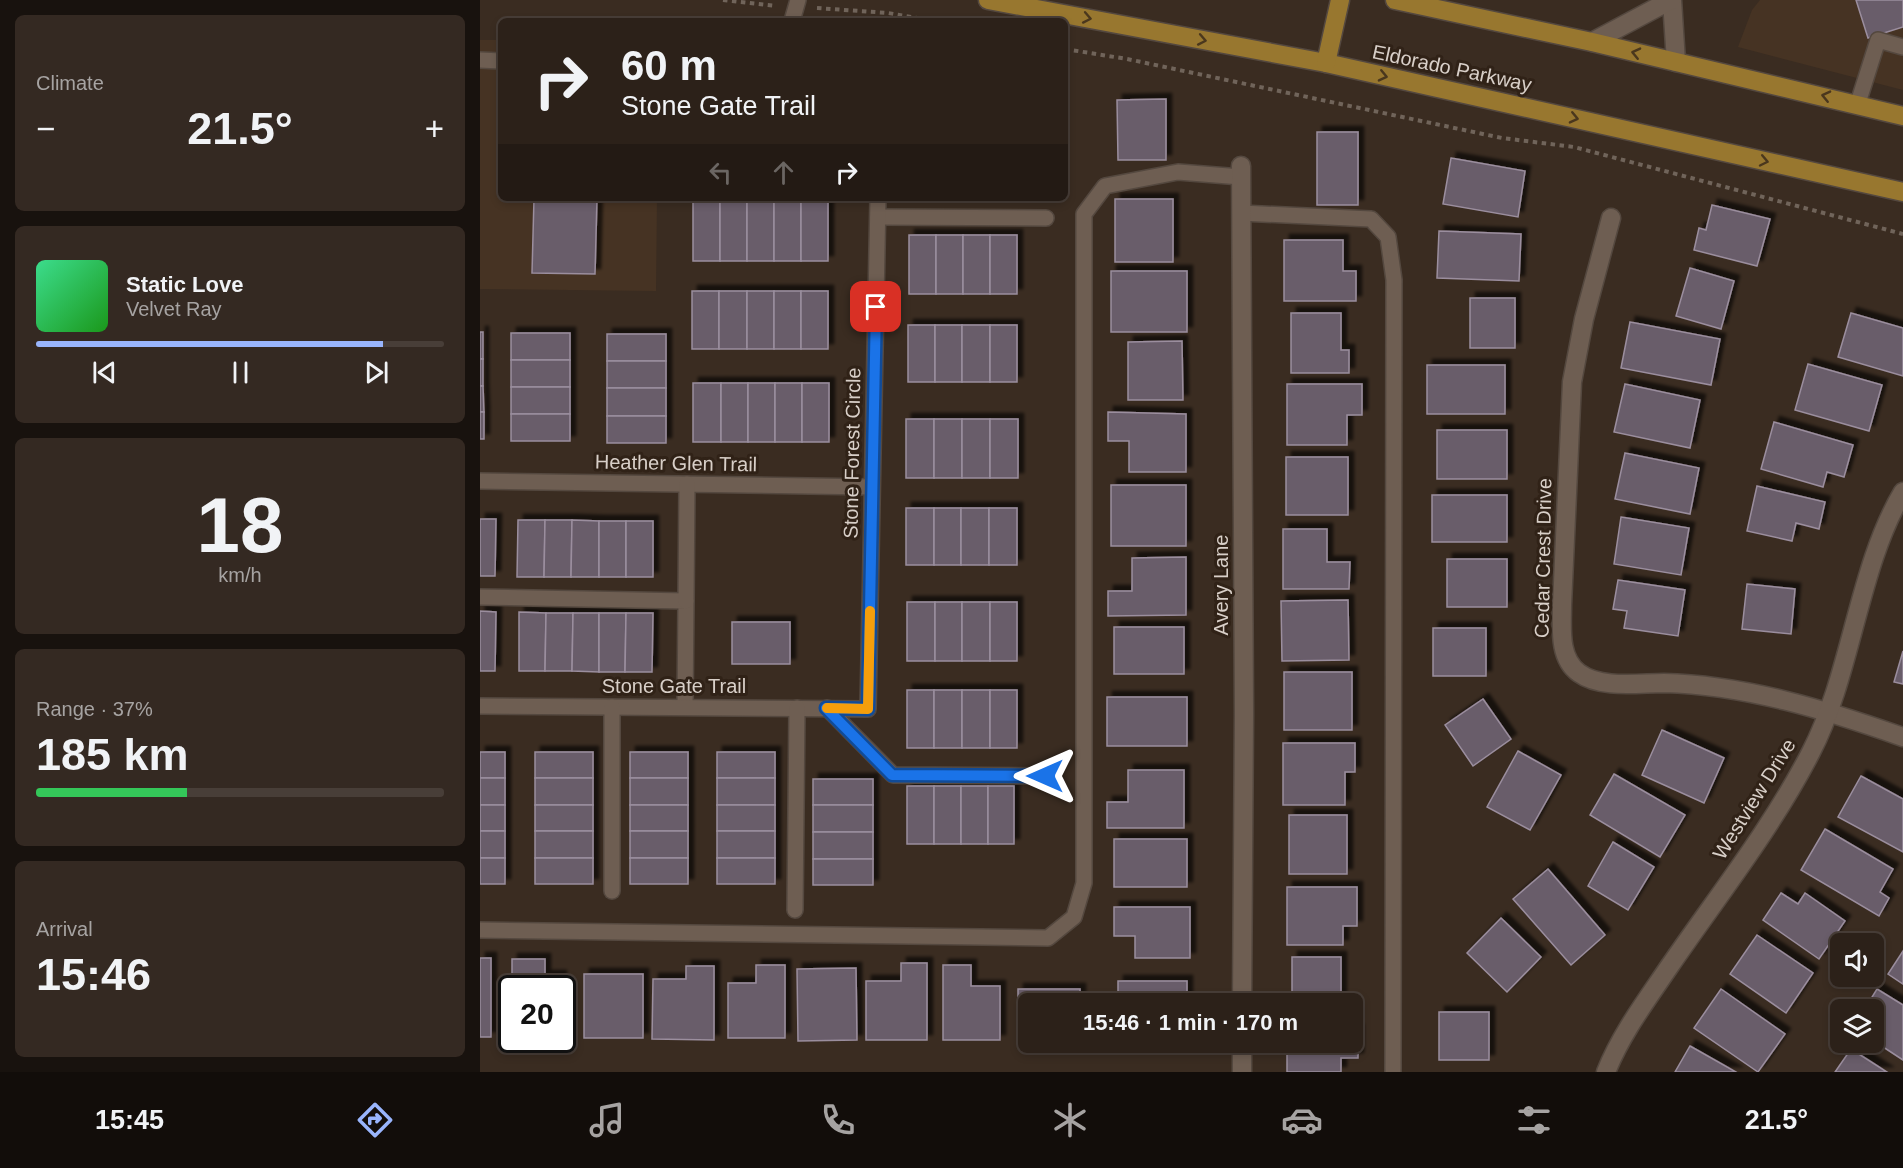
<!DOCTYPE html>
<html lang="en">
<head>
<meta charset="utf-8">
<style>
  :root { --surface:#2c2119; --page:#342922; --text:#f1f3f6; --muted:#a6a3a2; --line:#483e38; --accent:#99b5fd }
  body { margin:0; font-family:Arial,sans-serif; background:var(--page); color:var(--text); height:100vh; display:flex; flex-direction:column; font-size:22px; white-space:nowrap }
  * { box-sizing:border-box; margin:0 }
  p { font-size:20px; color:var(--muted) }
  .icon { flex:none; width:33px; height:33px; fill:none; stroke:currentColor; stroke-width:2; stroke-linecap:round; stroke-linejoin:round }
  .map { position:relative; flex:1; overflow:hidden }
  .panel { display:flex; flex-direction:column; gap:15px; padding:15px; background:#18120e; width:480px }
  .panel>* { flex:none }
  .banner { position:absolute; left:18px; top:18px; width:570px; height:183px; border-radius:9px; box-shadow:0 3px 9px #0003,0 0 0 2px var(--line); background:#2c2119; color:var(--text); overflow:hidden }
  .controls { position:absolute; left:1350px; top:933px; display:grid; gap:12px }
  .controls a { display:grid; place-items:center; width:54px; height:54px; border-radius:9px; background:var(--surface); box-shadow:0 3px 9px #0003,0 0 0 2px var(--line); font-size:30px }
  .speed { position:absolute; left:18px; top:975px; display:flex; gap:12px; font-size:30px; font-weight:700; text-align:center }
  .speed>* { display:grid; place-content:center; width:78px; height:78px; border-radius:50%; background:var(--surface); box-shadow:0 3px 9px #0003,0 0 0 2px var(--line); line-height:1 }
  .speed .limit { border:3px solid #111; border-radius:9px; background:#fff; color:#111 }
  .pin { position:absolute; display:grid; place-items:center; width:51px; height:51px; color:#fff; margin:-26px; border-radius:12px; box-shadow:0 3px 9px #0006 }
  .me { position:absolute; width:66px; margin:-33px; rotate:270deg; stroke-linejoin:round; filter:drop-shadow(0 0 4px #0008) }
  .turn { display:flex; align-items:center; gap:21px; height:126px; padding:0 24px; font-size:27px }
  .turn .icon { width:78px; height:78px; stroke-width:2.5 }
  .turn b { display:block; font-size:42px; line-height:51px }
  .lanes { display:flex; align-items:center; height:57px; padding:0 24px; background:#0003; justify-content:center; gap:30px; direction:ltr }
  .lanes .off { opacity:.35 }
  .big { font-size:45px; font-weight:700; line-height:1.1 }
  .panel .card { flex:1; display:flex; flex-direction:column; justify-content:center; gap:9px; min-width:0; padding:0 21px; border-radius:9px; background:var(--page) }
  .panel .dial { align-items:center; gap:0 }
  .dial b { font-size:78px; line-height:1 }
  .song { display:flex; align-items:center; gap:18px }
  .cover { width:72px; height:72px; border-radius:9px; background:linear-gradient(135deg,hsl(150 70% 55%),hsl(120 70% 35%)) }
  .played { height:6px; border-radius:3px; background:linear-gradient(90deg,var(--accent) 85%,var(--line) 85%) }
  .keys { display:flex; justify-content:space-around; direction:ltr }
  .heat { display:flex; justify-content:space-between; align-items:center; font-size:33px; direction:ltr }
  .charge { height:9px; border-radius:4px; background:linear-gradient(90deg,#34c759 37%,var(--line) 0) }
  .trip { position:absolute; left:538px; top:993px; width:345px; height:60px; border-radius:9px; background:var(--surface); box-shadow:0 3px 9px #0003,0 0 0 2px var(--line); font-weight:700; line-height:60px; text-align:center }
  .dock { display:flex; height:96px; justify-content:space-around; align-items:center; background:#120d0a; color:var(--muted) }
  .dock .icon { width:42px; height:42px }
  .dock .selected { color:var(--accent) }
  .dock b { font-size:27px; color:var(--text) }
  main { display:flex; flex:1; min-height:0 }
  .map>svg:first-child { display:block }
</style>
</head>
<body>
<main>
<section class="panel">
<div class="card"><p>Climate</p>
<div class="heat"><a>−</a><b class="big">21.5°</b><a>+</a></div>
</div>
<div class="card">
<div class="song"><i class="cover"></i><div><b>Static Love</b><p>Velvet Ray</p></div></div>
<div class="played"></div>
<div class="keys"><svg class="icon" aria-label="previous" viewBox="0 0 24 24"><path d="M18 5L8 12l10 7zM5 5v14"/></svg><svg class="icon" aria-label="pause" viewBox="0 0 24 24"><path d="M8 5v14M16 5v14"/></svg><svg class="icon" aria-label="next" viewBox="0 0 24 24"><path d="M6 5l10 7-10 7zM19 5v14"/></svg></div>
</div>
<div class="card dial"><b>18</b><p>km/h</p></div>
<div class="card"><p>Range · 37%</p><b class="big">185 km</b><div class="charge"></div></div>
<div class="card"><p>Arrival</p><b class="big">15:46</b></div>
</section>
<div class="map">
<svg width="1423" height="1072" viewBox="0 0 1423 1072">
  <defs>
    <filter id="shadow"><feDropShadow dx="5.5" dy="-5.5" stdDeviation="1.5" flood-color="#0009"/></filter>
  </defs>
  <rect width="100%" height="100%" fill="#3a2c21"/>
  <g fill="#463323">
    <path d="M1280 0H1423V90L1258 47 1272 10Z"/>
    <path d="M0 40H21V198H177L176 291 0 289Z"/>
  </g>
  <g fill="#695d6b" stroke="#9b8e9e" stroke-width="1.5" filter="url(#shadow)">
    <path d="M1376 0H1423V27L1388 38Z"/>
    <path d="M686 99V160H638L637 100Z"/>
    <rect x="837" y="132" width="41" height="73"/>
    <path d="M971 158 1045 171 1038 217 963 204Z"/>
    <path d="M54 198H117L115 274 52 273Z"/>
    <rect x="635" y="199" width="58" height="63"/>
    <rect x="213" y="202" width="27" height="59"/>
    <rect x="240" y="202" width="27" height="59"/>
    <rect x="267" y="202" width="27" height="59"/>
    <rect x="294" y="202" width="27" height="59"/>
    <rect x="321" y="202" width="27" height="59"/>
    <path d="M1232 205 1290 219 1277 266 1214 250 1219 228 1226 230Z"/>
    <path d="M959 231 1041 234 1039 281 957 278Z"/>
    <rect x="429" y="235" width="27" height="59"/>
    <rect x="456" y="235" width="27" height="59"/>
    <rect x="483" y="235" width="27" height="59"/>
    <rect x="510" y="235" width="27" height="59"/>
    <path d="M804 240H863V271H876V301H804Z"/>
    <path d="M1210 268 1254 281 1241 329 1196 316Z"/>
    <rect x="631" y="271" width="76" height="61"/>
    <rect x="212" y="291" width="27" height="58"/>
    <rect x="239" y="291" width="28" height="58"/>
    <rect x="267" y="291" width="27" height="58"/>
    <rect x="294" y="291" width="27" height="58"/>
    <rect x="321" y="291" width="27" height="58"/>
    <rect x="990" y="298" width="45" height="50"/>
    <path d="M811 313H861V350H869V373H811Z"/>
    <path d="M1371 313 1423 328V376L1358 357Z"/>
    <path d="M1150 322 1240 339 1231 385 1141 368Z"/>
    <rect x="428" y="325" width="27" height="57"/>
    <rect x="455" y="325" width="27" height="57"/>
    <rect x="482" y="325" width="28" height="57"/>
    <rect x="510" y="325" width="27" height="57"/>
    <rect x="0" y="332" width="3" height="27"/>
    <rect x="31" y="333" width="59" height="27"/>
    <rect x="127" y="334" width="59" height="27"/>
    <path d="M702 341 703 400H648V342Z"/>
    <rect x="0" y="359" width="3" height="27"/>
    <rect x="31" y="360" width="59" height="27"/>
    <rect x="127" y="361" width="59" height="27"/>
    <path d="M1328 364 1402 385 1389 431 1315 410Z"/>
    <rect x="947" y="365" width="78" height="49"/>
    <rect x="213" y="383" width="28" height="59"/>
    <rect x="241" y="383" width="27" height="59"/>
    <rect x="268" y="383" width="27" height="59"/>
    <rect x="295" y="383" width="27" height="59"/>
    <rect x="322" y="383" width="27" height="59"/>
    <path d="M807 384H882V415H867V445H807Z"/>
    <path d="M1145 384 1220 400 1210 448 1134 432Z"/>
    <path d="M0 386H3L4 412H0Z"/>
    <rect x="31" y="387" width="59" height="27"/>
    <rect x="127" y="388" width="59" height="28"/>
    <rect x="0" y="412" width="4" height="27"/>
    <path d="M628 412 706 414V472H649V441H628Z"/>
    <rect x="31" y="414" width="59" height="27"/>
    <rect x="127" y="416" width="59" height="27"/>
    <rect x="426" y="419" width="28" height="59"/>
    <rect x="454" y="419" width="28" height="59"/>
    <rect x="482" y="419" width="28" height="59"/>
    <rect x="510" y="419" width="28" height="59"/>
    <path d="M1294 422 1373 445 1364 477 1347 472 1343 487 1281 469Z"/>
    <rect x="957" y="430" width="70" height="49"/>
    <path d="M1145 453 1219 468 1210 514 1135 499Z"/>
    <rect x="806" y="457" width="62" height="58"/>
    <rect x="631" y="485" width="75" height="61"/>
    <path d="M1277 486 1345 502 1339 529 1316 523 1312 541 1267 531Z"/>
    <rect x="952" y="495" width="75" height="47"/>
    <rect x="426" y="508" width="28" height="57"/>
    <rect x="454" y="508" width="27" height="57"/>
    <rect x="481" y="508" width="28" height="57"/>
    <rect x="509" y="508" width="28" height="57"/>
    <path d="M1141 517 1209 528 1201 575 1134 564Z"/>
    <path d="M0 519H16L15 576H0Z"/>
    <path d="M38 520H65L64 577H37Z"/>
    <path d="M65 520H92L91 577H64Z"/>
    <path d="M92 520 119 521V577H91Z"/>
    <rect x="119" y="521" width="27" height="56"/>
    <rect x="146" y="521" width="27" height="56"/>
    <path d="M803 529H847V562H870L869 589H803Z"/>
    <path d="M706 557V615L628 616V591H652V558Z"/>
    <rect x="967" y="559" width="60" height="48"/>
    <path d="M1138 580 1205 590 1198 636 1144 628 1147 611 1133 609Z"/>
    <path d="M1267 584 1315 589 1311 634 1262 629Z"/>
    <path d="M868 600 869 660 802 661 801 601Z"/>
    <rect x="427" y="602" width="28" height="59"/>
    <rect x="455" y="602" width="27" height="59"/>
    <rect x="482" y="602" width="28" height="59"/>
    <rect x="510" y="602" width="27" height="59"/>
    <path d="M0 611 16 612 15 671H0Z"/>
    <path d="M39 612 66 613 65 671H39Z"/>
    <path d="M66 613H93L92 671H65Z"/>
    <path d="M93 613H119V672L92 671Z"/>
    <path d="M119 613H146L145 672H119Z"/>
    <path d="M146 613H173L172 672H145Z"/>
    <rect x="252" y="622" width="58" height="42"/>
    <rect x="634" y="627" width="70" height="47"/>
    <rect x="953" y="628" width="53" height="48"/>
    <path d="M1423 651V684L1414 682Z"/>
    <rect x="804" y="672" width="68" height="58"/>
    <rect x="427" y="690" width="27" height="58"/>
    <rect x="454" y="690" width="28" height="58"/>
    <rect x="482" y="690" width="28" height="58"/>
    <rect x="510" y="690" width="27" height="58"/>
    <rect x="627" y="697" width="80" height="49"/>
    <path d="M1003 699 1031 739 993 766 965 725Z"/>
    <path d="M1182 730 1244 758 1224 803 1162 775Z"/>
    <path d="M803 743H875V772H865V805H803Z"/>
    <path d="M1038 751 1081 775 1050 830 1007 807Z"/>
    <rect x="0" y="752" width="25" height="26"/>
    <rect x="55" y="752" width="58" height="26"/>
    <rect x="150" y="752" width="58" height="26"/>
    <rect x="237" y="752" width="58" height="26"/>
    <path d="M648 770H704V828H627V802H648Z"/>
    <path d="M1134 774 1205 815 1180 857 1110 815Z"/>
    <path d="M1381 776 1423 799V852L1358 817Z"/>
    <rect x="0" y="778" width="25" height="27"/>
    <rect x="55" y="778" width="58" height="27"/>
    <rect x="150" y="778" width="58" height="27"/>
    <rect x="237" y="778" width="58" height="27"/>
    <rect x="333" y="779" width="60" height="26"/>
    <rect x="427" y="786" width="27" height="58"/>
    <rect x="454" y="786" width="27" height="58"/>
    <rect x="481" y="786" width="27" height="58"/>
    <rect x="508" y="786" width="26" height="58"/>
    <rect x="0" y="805" width="25" height="26"/>
    <rect x="55" y="805" width="58" height="26"/>
    <rect x="150" y="805" width="58" height="26"/>
    <rect x="237" y="805" width="58" height="26"/>
    <rect x="333" y="805" width="60" height="27"/>
    <rect x="809" y="815" width="58" height="59"/>
    <path d="M1345 829 1413 869 1400 892 1409 898 1399 916 1321 870Z"/>
    <rect x="0" y="831" width="25" height="27"/>
    <rect x="55" y="831" width="58" height="27"/>
    <rect x="150" y="831" width="58" height="27"/>
    <rect x="237" y="831" width="58" height="27"/>
    <rect x="333" y="832" width="60" height="27"/>
    <rect x="634" y="839" width="73" height="48"/>
    <path d="M1133 842 1174 867 1148 910 1108 886Z"/>
    <rect x="0" y="858" width="25" height="26"/>
    <rect x="55" y="858" width="58" height="26"/>
    <rect x="150" y="858" width="58" height="26"/>
    <rect x="237" y="858" width="58" height="26"/>
    <rect x="333" y="859" width="60" height="26"/>
    <path d="M1068 869 1125 935 1091 965 1033 899Z"/>
    <path d="M807 887H877V926H863V945H807Z"/>
    <path d="M1301 893 1318 904 1325 893 1365 921 1339 959 1283 920Z"/>
    <path d="M634 907H710V958H655V936H634Z"/>
    <path d="M1021 918 1061 957 1027 992 987 953Z"/>
    <path d="M1277 935 1333 973 1306 1013 1250 974Z"/>
    <path d="M1423 951V984L1408 974Z"/>
    <rect x="812" y="957" width="49" height="47"/>
    <rect x="0" y="958" width="11" height="79"/>
    <path d="M32 959H65V976H81V988H32Z"/>
    <path d="M421 963H447V1040H386V981H421Z"/>
    <path d="M276 965H305V1038H248V983H276Z"/>
    <path d="M463 965H491V986H520V1040H463Z"/>
    <path d="M206 966H234V1040L172 1039 173 979H206Z"/>
    <path d="M376 968 377 1040 318 1041 317 969Z"/>
    <rect x="104" y="974" width="59" height="64"/>
    <rect x="638" y="981" width="69" height="23"/>
    <path d="M538 989H600V1004H549V1037H538Z"/>
    <path d="M1241 989 1305 1034 1278 1072 1214 1028Z"/>
    <path d="M1397 989 1423 1005V1060L1394 1041V1010H1384Z"/>
    <rect x="959" y="1012" width="50" height="48"/>
    <path d="M873 1030H878V1058H861V1072H807V1042H873Z"/>
    <path d="M1210 1046 1256 1072H1195Z"/>
    <path d="M1371 1049 1407 1072H1355Z"/>
  </g>
  <g fill="none" stroke-linecap="round" stroke-linejoin="round">
    <defs>
      <g id="lane">
        <path d="M312 21 318 0"/>
        <path d="M0 60 21 61"/>
        <path d="M1378 103 1398 40 1423 47"/>
        <path d="M761 213 891 219 908 237 914 280 913 1072"/>
        <path d="M398 217 566 218"/>
        <path d="M0 481 392 487"/>
        <path d="M0 597 206 601 205 707"/>
        <path d="M206 601 207 484"/>
        <path d="M0 706 388 709 398 198"/>
        <path d="M347 708 413 775 565 776"/>
        <path d="M132 891V707"/>
        <path d="M315 910 317 708"/>
        <path d="M0 930 568 938 594 917 604 883V214L625 186 698 172 761 177"/>
      </g>
      <g id="street">
        <path d="M1192 0 1196 62"/>
        <path d="M1112 42 1191 0"/>
        <path d="M761 166 764 714 762 1004"/>
        <path d="M1131 218 1104 319 1092 382 1082 605C1082 627 1078 658 1099 673 1121 689 1158 683 1184 683 1266 685 1346 710 1423 737"/>
        <path d="M762 1072V1042"/>
        <path d="M1126 1072C1141 1034 1166 1001 1189 967 1237 897 1292 828 1331 752 1372 673 1378 567 1423 492"/>
      </g>
      <g id="primary">
        <path d="M508 0 846 63 1423 192"/>
        <path d="M915 0 1112 42 1423 116"/>
        <path d="M846 63 860 0"/>
      </g>
    </defs>
    <use href="#lane" stroke="#54483f" stroke-width="18"/>
    <use href="#street" stroke="#54483f" stroke-width="21"/>
    <use href="#primary" stroke="#54483f" stroke-width="21"/>
    <g stroke="#70645a" stroke-width="4" stroke-dasharray="4.5 4.5" stroke-linecap="butt">
      <path d="M243 0 296 6"/>
      <path d="M337 8 408 13 455 21"/>
      <path d="M585 49 647 59 1022 138 1094 147 1423 234"/>
    </g>
    <use href="#lane" stroke="#6e5e52" stroke-width="15"/>
    <use href="#street" stroke="#6e5e52" stroke-width="18"/>
    <use href="#primary" stroke="#98772f" stroke-width="18"/>
  </g>
  <defs><path id="oneway-chevron" d="M-2-3.5L2.5 0L-2 3.5" fill="none" stroke-width="1.6" stroke-linecap="round" stroke-linejoin="round" transform="scale(1.5)"/></defs>
  <g stroke="#4a371d">
    <use href="#oneway-chevron" transform="translate(607 18) rotate(11)"/>
    <use href="#oneway-chevron" transform="translate(722 40) rotate(11)"/>
    <use href="#oneway-chevron" transform="translate(1156 53) rotate(-167)"/>
    <use href="#oneway-chevron" transform="translate(903 76) rotate(13)"/>
    <use href="#oneway-chevron" transform="translate(1346 96) rotate(-167)"/>
    <use href="#oneway-chevron" transform="translate(1094 118) rotate(13)"/>
    <use href="#oneway-chevron" transform="translate(1284 161) rotate(12)"/>
  </g>
  <g fill="none" stroke-linecap="round" stroke-linejoin="round">
    <defs>
      <path id="route" d="M396 307 388 709 346 708 412 775 565 776"/>
    </defs>
    <use href="#route" stroke="#114b97" stroke-width="15"/>
    <use href="#route" stroke="#1a73e8" stroke-width="10"/>
    <path stroke="#f59e0b" stroke-width="10" d="M347 708 388 709 390 611"/>
  </g>
  <g text-anchor="middle" dominant-baseline="central" stroke-width="6" stroke-linejoin="round" paint-order="stroke">
    <g font-size="20" fill="#d8cfc8" stroke="#302217">
      <text transform="translate(972 68) rotate(12)">Eldorado Parkway</text>
      <text transform="translate(372 453) rotate(-89)">Stone Forest Circle</text>
      <text transform="translate(196 463) rotate(1)">Heather Glen Trail</text>
      <text transform="translate(1063 558) rotate(-89)">Cedar Crest Drive</text>
      <text transform="translate(741 585) rotate(-90)">Avery Lane</text>
      <text x="194" y="686">Stone Gate Trail</text>
      <text transform="translate(1274 799) rotate(-58)">Westview Drive</text>
    </g>
  </g>
</svg>
<div class="controls">
<a><svg class="icon" aria-label="sound" viewBox="0 0 24 24"><path d="M4 9h4l5-4v14l-5-4H4zM17 9q2 3 0 6"/></svg></a>
<a><svg class="icon" aria-label="layers" viewBox="0 0 24 24"><path d="M12 4l9 5-9 5-9-5zM3 14l9 5 9-5"/></svg></a>
</div>
<div class="speed"><div class="limit">20</div></div>
<div class="pin" style="left:396px;top:307px;background:#d93025"><svg class="icon" aria-label="arrive" viewBox="0 0 24 24"><path d="M6 21V4h12l-3 4 3 4H6"/></svg></div>
<svg class="me" style="left:565px;top:776px" viewBox="-20 -20 40 40"><path d="M0-17L14 15 0 8-14 15z" fill="#1a73e8" stroke="#fff" stroke-width="4"/></svg>
<div class="trip">15:46 · 1 min · 170 m</div>
<div class="banner">
<div class="turn"><svg class="icon" aria-label="right" viewBox="0 0 24 24"><path d="M7 20v-9h11M14 6l5 5-5 5"/></svg><div><b>60 m</b>Stone Gate Trail</div></div>
<div class="lanes"><svg class="icon off" aria-label="left" viewBox="0 0 24 24"><path d="M17 20v-9H6M10 6l-5 5 5 5"/></svg><svg class="icon off" aria-label="ahead" viewBox="0 0 24 24"><path d="M12 20V5M6 11l6-6 6 6"/></svg><svg class="icon" aria-label="right" viewBox="0 0 24 24"><path d="M7 20v-9h11M14 6l5 5-5 5"/></svg></div>
</div>
</div>
</main>
<nav class="dock">
<b>15:45</b>
<svg class="icon selected" aria-label="directions" viewBox="0 0 24 24"><path d="M12 3l9 9-9 9-9-9zM9 14v-3h6M13 9l2 2-2 2"/></svg>
<svg class="icon" aria-label="music" viewBox="0 0 24 24"><path d="M9 18V5l10-2v13"/><circle cx="6" cy="18" r="3"/><circle cx="16" cy="16" r="3"/></svg>
<svg class="icon" aria-label="phone" viewBox="0 0 24 24"><path d="M5 4h4l2 5-3 2q2 4 5 5l2-3 5 2v4C11 20 4 13 5 4z"/></svg>
<svg class="icon" aria-label="climate" viewBox="0 0 24 24"><path d="M12 3v18M4 7l16 10M4 17L20 7"/></svg>
<svg class="icon" aria-label="car" viewBox="0 0 24 24"><path d="M5 17H2v-5l4-1 3-4h7l3 4 3 1v5h-3M9 17h6M6 11h13"/><circle cx="7" cy="17" r="2"/><circle cx="17" cy="17" r="2"/></svg>
<svg class="icon" aria-label="filters" viewBox="0 0 24 24"><path d="M4 7h16M4 17h16"/><circle cx="9" cy="7" r="2"/><circle cx="15" cy="17" r="2"/></svg>
<b>21.5°</b>
</nav>
</body>
</html>
